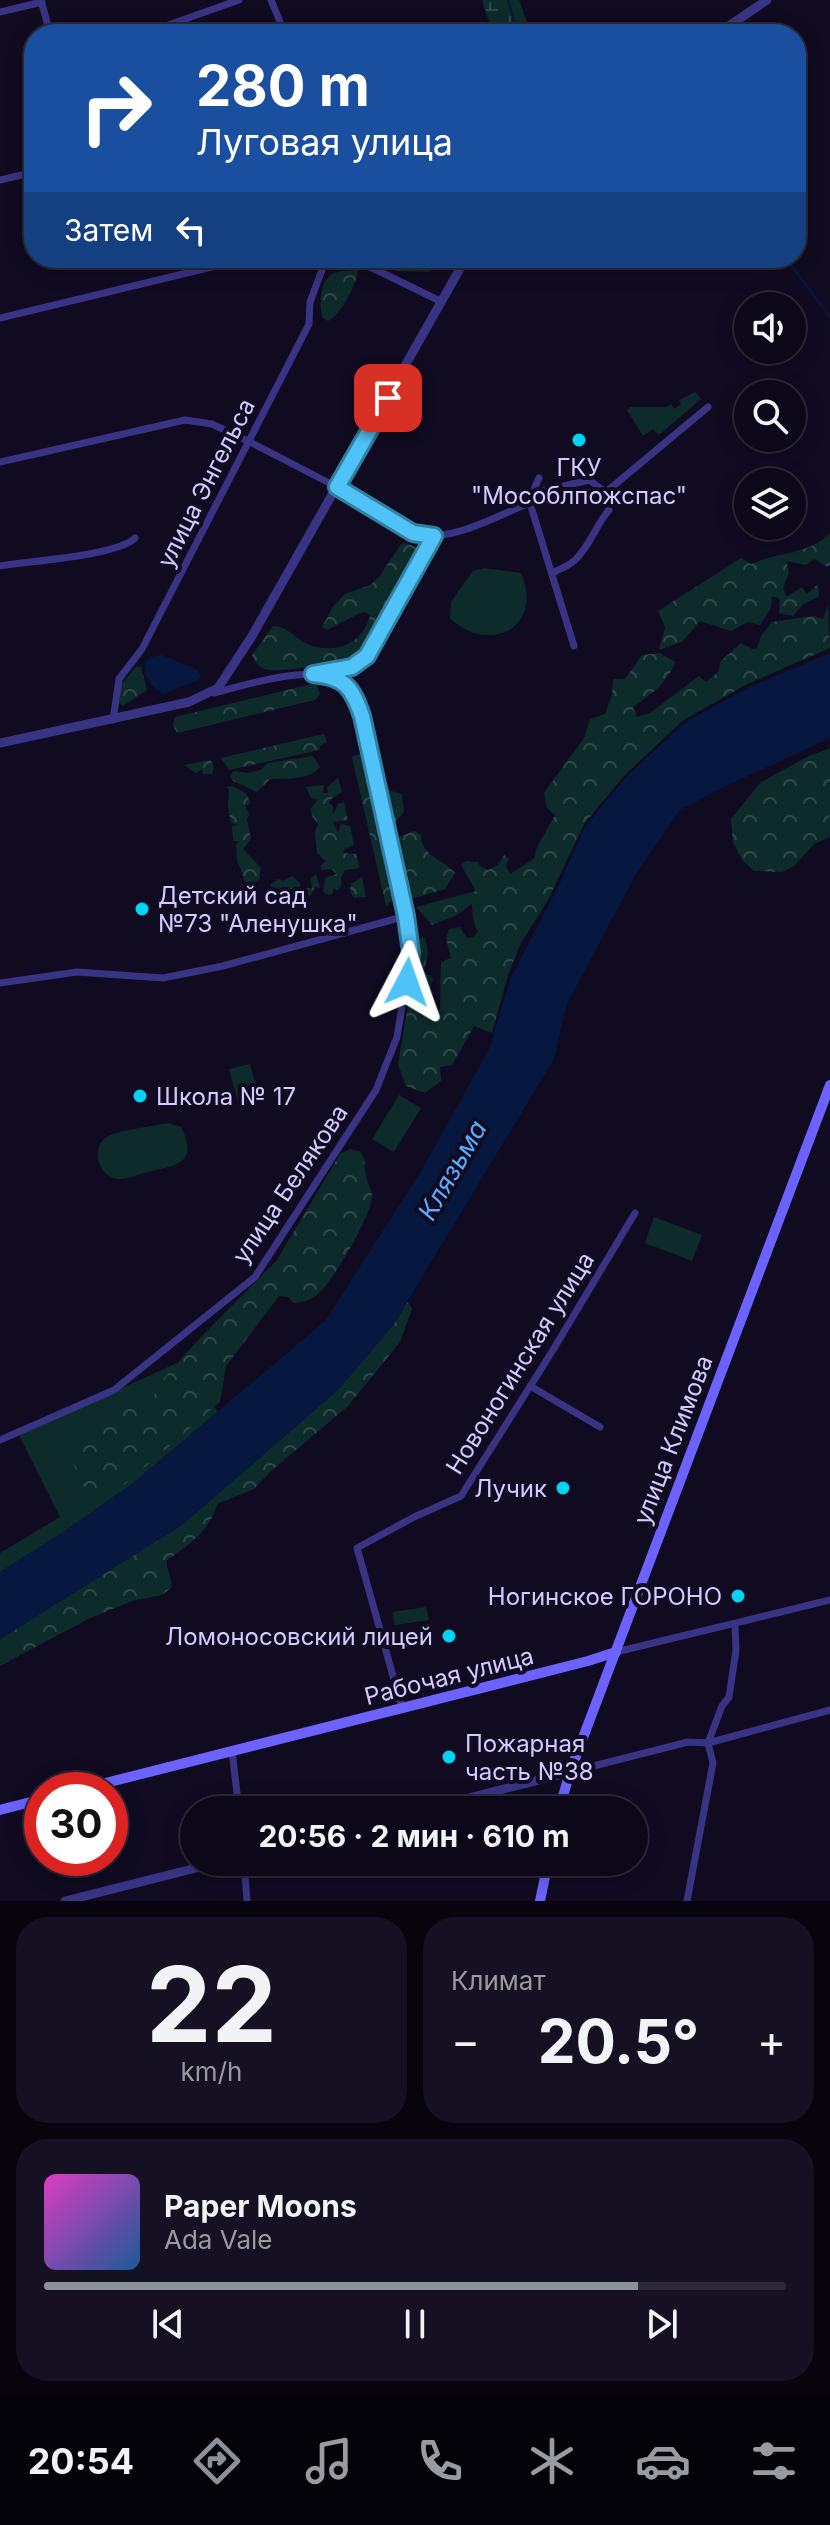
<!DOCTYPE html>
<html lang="ru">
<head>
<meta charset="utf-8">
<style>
  :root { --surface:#0c0819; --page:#151122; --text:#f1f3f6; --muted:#9a9aa2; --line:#2c2938; --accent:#8c9099 }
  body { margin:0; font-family:Inter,sans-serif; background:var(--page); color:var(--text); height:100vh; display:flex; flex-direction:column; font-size:30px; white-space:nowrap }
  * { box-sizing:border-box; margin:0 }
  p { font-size:26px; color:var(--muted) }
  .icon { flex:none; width:44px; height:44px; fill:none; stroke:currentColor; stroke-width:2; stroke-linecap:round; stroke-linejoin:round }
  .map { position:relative; height:1901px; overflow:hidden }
  .side { display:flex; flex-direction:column; gap:16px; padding:16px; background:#07040e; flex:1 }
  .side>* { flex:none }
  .hud { position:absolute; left:24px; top:24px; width:782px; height:244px; border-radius:32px; box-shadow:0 4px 20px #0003,0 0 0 2px var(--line); background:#1a4fa0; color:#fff; overflow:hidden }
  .buttons { position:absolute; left:734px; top:292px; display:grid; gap:16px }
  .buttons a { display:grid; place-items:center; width:72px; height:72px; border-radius:50%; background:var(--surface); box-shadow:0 4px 20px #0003,0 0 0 2px var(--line); font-size:40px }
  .speed { position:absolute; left:24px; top:1772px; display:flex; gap:16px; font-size:40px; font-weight:700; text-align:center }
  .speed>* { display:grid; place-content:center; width:104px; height:104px; border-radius:50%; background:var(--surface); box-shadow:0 4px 20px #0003,0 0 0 2px var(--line); line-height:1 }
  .speed .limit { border:12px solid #d22; background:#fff; color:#111 }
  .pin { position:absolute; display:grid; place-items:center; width:68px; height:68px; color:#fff; margin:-34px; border-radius:16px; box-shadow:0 4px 12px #0006 }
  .me { position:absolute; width:88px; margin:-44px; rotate:4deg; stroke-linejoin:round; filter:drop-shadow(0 0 6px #0008) }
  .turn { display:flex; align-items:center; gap:28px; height:168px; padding:0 40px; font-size:36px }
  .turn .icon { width:104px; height:104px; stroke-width:2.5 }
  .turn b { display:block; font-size:56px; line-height:68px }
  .then { display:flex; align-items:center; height:76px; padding:0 40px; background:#0003; gap:16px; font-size:30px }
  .big { font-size:60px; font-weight:700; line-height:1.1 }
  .side .card { flex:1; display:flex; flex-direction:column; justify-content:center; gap:12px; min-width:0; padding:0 28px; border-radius:32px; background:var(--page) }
  .side .dial { align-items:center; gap:0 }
  .dial b { font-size:104px; line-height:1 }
  .song { display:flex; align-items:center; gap:24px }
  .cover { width:96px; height:96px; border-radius:12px; background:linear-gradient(135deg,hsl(310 70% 55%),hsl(210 70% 35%)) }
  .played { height:8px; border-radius:4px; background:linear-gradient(90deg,var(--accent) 80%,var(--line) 80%) }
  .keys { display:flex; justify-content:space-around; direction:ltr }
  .heat { display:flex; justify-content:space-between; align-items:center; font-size:44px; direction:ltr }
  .side .tiles { flex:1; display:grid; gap:16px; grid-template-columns:1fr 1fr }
  .card:last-child { grid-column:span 2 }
  .trip { position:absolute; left:180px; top:1796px; width:468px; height:80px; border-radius:40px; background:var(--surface); box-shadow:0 4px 20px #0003,0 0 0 2px var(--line); font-weight:700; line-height:80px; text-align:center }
  .tab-bar { display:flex; height:128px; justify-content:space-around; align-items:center; background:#05030a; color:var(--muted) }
  .tab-bar .icon { width:56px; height:56px }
  .tab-bar .current { color:var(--accent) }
  .tab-bar b { font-size:36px; color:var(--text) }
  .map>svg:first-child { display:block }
</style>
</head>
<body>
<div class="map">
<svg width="830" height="1901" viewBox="0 0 830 1901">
  <defs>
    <pattern id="forest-crowns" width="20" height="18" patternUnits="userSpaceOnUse" patternTransform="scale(2)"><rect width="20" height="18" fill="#0e2b2b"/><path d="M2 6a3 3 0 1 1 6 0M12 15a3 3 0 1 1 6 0" fill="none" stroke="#30484b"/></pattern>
    <pattern id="wetland-marsh" width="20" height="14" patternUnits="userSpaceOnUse" patternTransform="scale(2)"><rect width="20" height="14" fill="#0e2b2b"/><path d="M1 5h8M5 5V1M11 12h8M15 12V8" fill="none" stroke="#30484b"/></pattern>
  </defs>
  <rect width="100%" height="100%" fill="#100b21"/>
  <g fill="#0e2b2b">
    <path d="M695 392 701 399 659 435 653 429 643 436 627 410 630 407H666L671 404 674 409 681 404 679 400Z"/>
    <path d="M484 568 521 573C545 629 487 655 450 618L451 602 473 571Z"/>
    <path d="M250 1064 259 1097 238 1103 229 1069Z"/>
    <path d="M399 1095 421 1108 394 1152 372 1139Z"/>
    <path d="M168 1123 181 1127C199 1163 178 1165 148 1172 139 1174 126 1180 118 1179 98 1177 90 1147 107 1137 118 1130 154 1126 168 1123Z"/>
    <path d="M654 1217 702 1235 692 1261 645 1243Z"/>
    <path d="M179 1362 218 1412 132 1484 62 1533 0 1572V1553L60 1517 19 1435Z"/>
    <path d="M426 1607 429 1620 395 1625 392 1612Z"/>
  </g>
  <g fill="url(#forest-crowns)">
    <path d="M372 258H438L435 268 430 272 397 271Z"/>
    <path d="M358 269C358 283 341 314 328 321L323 318C319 305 319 282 332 274 339 270 351 271 358 269Z"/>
    <path d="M830 533V566L828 567 814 559 806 565 786 561 789 572 783 588 787 597 802 587 807 594 818 584 819 596 802 605 793 616 779 613 780 599 772 596 771 608 760 625 748 622 731 631 700 621 683 641 659 650 665 627 658 611 741 558 751 564C777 552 811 554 830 533Z"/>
    <path d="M407 543 418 548 420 556C403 586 383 635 355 656 342 665 299 668 282 670 268 671 257 670 252 655L273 626C287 626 295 638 307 644 334 655 362 645 370 616L366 612 360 613 327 630 322 627 334 605 345 594 370 585 380 576 401 544Z"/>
    <path d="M828 604 830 648 747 684 682 721 624 776 584 824 548 900 521 943 508 975 492 1033 474 1026 452 1065 440 1067 441 1081 425 1093 406 1086 398 1064 417 953 415 940 425 937 428 954 424 972 433 978 428 997 419 1010 433 1019 440 1007 441 962 451 958 446 939 449 929 460 927 466 937 472 938 478 932 473 920 472 904 457 915 432 925 416 907 476 891 461 865 466 861 478 862 480 866 488 870 498 865 504 855 509 859 506 866 510 874 535 858 536 849 555 815 547 808 544 793 584 738 590 719 605 714 612 695 613 679H625L642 655 660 653 675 662C668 683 650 695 633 707L637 717 650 713 699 676 706 682 719 671 720 662 741 643 752 649 757 648 761 636 772 622 813 616 823 619Z"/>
    <path d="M136 666 141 667 147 690 123 706 119 703 121 685Z"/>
    <path d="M316 683 320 694 315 700 177 733 173 725 175 717Z"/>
    <path d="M324 734 327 742 320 746 319 750 229 770 221 758Z"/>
    <path d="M830 748V837L814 844 794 866 782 872 754 871 743 861 733 843 731 819 761 782 807 757Z"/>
    <path d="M363 753 368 759 399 894 386 906 352 757Z"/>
    <path d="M313 756 320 767C311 780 285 779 270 779L257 792 233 781 230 775 234 771 248 773 261 770 268 763Z"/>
    <path d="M211 760 214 768 212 774H203L202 769 196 773 184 765Z"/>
    <path d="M338 778 342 792 331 799 329 803 333 806V814L338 804 344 802 348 820 333 822 338 833 341 824 350 826 354 845 345 849 343 853 356 854 360 868 345 870 341 877V886L338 890 333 889V893L329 895 323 892 325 878 337 874 331 869 322 870 320 866 326 861 317 853 315 832 318 824 312 816 311 808 318 800 311 798 306 787 324 785 323 793H328L327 787Z"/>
    <path d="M232 786 247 794 250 803 245 806 249 814 247 819 251 839 243 849 261 868 259 880 247 886 237 860 236 845 239 841H233L232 826 238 825 231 823 228 807 229 790 226 787Z"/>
    <path d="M384 789 402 794 404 812 390 828 384 805Z"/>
    <path d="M415 831 421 835C422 857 442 858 455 873L445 889 411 899 407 898 409 874 401 875 399 866 403 858 395 844 398 837Z"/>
    <path d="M316 874 320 888 315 887 311 895 300 900H286L284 904 276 905 272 902 271 884 278 879 283 881 292 876 301 884 295 892 298 893 306 888 312 889 311 878Z"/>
    <path d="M362 877 366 897 354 898 350 891 351 884Z"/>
    <path d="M350 1149 361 1152C366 1161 364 1166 366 1176 367 1182 371 1188 372 1194 373 1214 333 1281 318 1294 311 1300 304 1302 294 1303L288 1297 279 1296 226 1366 220 1402 116 1492C88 1497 79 1488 74 1462 72 1454 70 1450 70 1442L109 1423 130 1407 144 1402 156 1393 165 1377 200 1338 277 1260 340 1154Z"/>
    <path d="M408 1302 412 1309 400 1342 348 1406 270 1472 254 1489 217 1504C210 1531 189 1545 167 1560 165 1569 173 1577 171 1588L162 1595 132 1601 90 1618 0 1666V1639L182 1525 339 1389 393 1325Z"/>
  </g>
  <path fill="url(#wetland-marsh)" d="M482 0H519L531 34H493Z"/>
  <g fill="#06183f">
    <path d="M830 653V738L724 787 680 810 637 872 567 1004 554 1059 393 1325 339 1389 182 1525 0 1639V1572L62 1533 132 1484 325 1321 420 1173 489 1049 511 977 559 885 585 827 624 779 684 723 747 688Z"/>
    <path d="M162 655 196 669 201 676 199 680 163 694C152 688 142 676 145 662L151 657Z"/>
  </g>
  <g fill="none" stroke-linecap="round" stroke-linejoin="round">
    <g stroke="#06183f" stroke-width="2">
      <path d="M508 0 517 34"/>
      <path d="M786 258 830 317"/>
    </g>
    <g stroke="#393383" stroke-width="7">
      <path d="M41 0 48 26 56 34"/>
      <path d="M271 0 285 34"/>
      <path d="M0 12 42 2"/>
      <path d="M143 34 239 0"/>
      <path d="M0 180 34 172"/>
      <path d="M343 258 360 262 442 302"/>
      <path d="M0 318 249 258"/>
      <path d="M0 462 185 420 212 424 250 442 337 487 413 533C449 544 494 517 527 504L539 478"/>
      <path d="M606 492 708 407"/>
      <path d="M534 493 589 480 606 492"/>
      <path d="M529 500 574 646"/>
      <path d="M0 566C28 561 117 556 135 538"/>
      <path d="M552 573C560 569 569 566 575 560 590 546 596 525 609 510L606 492"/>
      <path d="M323 672 352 667 367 656 434 536"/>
      <path d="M113 720 119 679 142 649 309 324 310 302 322 270 319 258"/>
      <path d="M0 983 77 972 163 978 223 966 406 916"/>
      <path d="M530 1386 600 1427"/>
      <path d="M0 1440 114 1390 255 1277 376 1090 397 1037 411 953 406 916 362 716C359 707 357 695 350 687 323 659 246 685 214 693"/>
      <path d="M616 1652 830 1600"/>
      <path d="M402 1708 357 1548 414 1517 461 1496 553 1350 635 1213"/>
      <path d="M232 1751 239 1810"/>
      <path d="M570 1772 688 1742 708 1743 830 1710"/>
      <path d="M244 1862 247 1901"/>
      <path d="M687 1901 713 1763 708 1743 722 1706 729 1697 736 1650 735 1624"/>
    </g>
    <g stroke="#393383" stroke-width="9">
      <path d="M717 34 767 0"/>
      <path d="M0 743 189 702 218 688 252 636 466 258"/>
      <path d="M422 1810 570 1772"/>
      <path d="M65 1901 220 1862"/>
    </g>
    <g stroke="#6c62ff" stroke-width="10">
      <path d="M78 1790 588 1661 616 1652"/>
      <path d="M0 1810 42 1799"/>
      <path d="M559 1810 570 1772 830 1085"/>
      <path d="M540 1901 548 1862"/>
    </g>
  </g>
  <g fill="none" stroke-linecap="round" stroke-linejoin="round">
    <defs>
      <path id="route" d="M388 398 337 487 413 533 434 536 367 656 352 667 313 674C345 677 352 687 362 716L406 916 411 953 407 982"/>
    </defs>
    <use href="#route" stroke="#337fa1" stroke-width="20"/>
    <use href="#route" stroke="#4fc3f7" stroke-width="14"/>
  </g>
  <g fill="#00d4f6" stroke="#100b21" stroke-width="3">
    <circle cx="579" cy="440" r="8"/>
    <circle cx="142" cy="909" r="8"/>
    <circle cx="140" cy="1096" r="8"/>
    <circle cx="563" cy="1488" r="8"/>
    <circle cx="738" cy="1596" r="8"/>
    <circle cx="449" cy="1636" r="8"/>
    <circle cx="449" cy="1757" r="8"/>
  </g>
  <g text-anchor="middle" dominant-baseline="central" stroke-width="8" stroke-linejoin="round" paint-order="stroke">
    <g font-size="24" fill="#d3cbff" stroke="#100b21" text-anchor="start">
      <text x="579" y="467" text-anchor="middle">ГКУ<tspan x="579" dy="28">"Мособлпожспас"</tspan></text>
      <text x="158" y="895">Детский сад<tspan x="158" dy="28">№73 "Аленушка"</tspan></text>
      <text x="156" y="1096">Школа № 17</text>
      <text x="547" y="1488" text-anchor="end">Лучик</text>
      <text x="722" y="1596" text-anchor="end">Ногинское ГОРОНО</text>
      <text x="433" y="1636" text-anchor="end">Ломоносовский лицей</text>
      <text x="465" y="1743">Пожарная<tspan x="465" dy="28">часть №38</tspan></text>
    </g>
    <g font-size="24" fill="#d3cbff" stroke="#100b21">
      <text transform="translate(206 483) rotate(-63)">улица Энгельса</text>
      <text transform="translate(290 1184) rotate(-56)">улица Белякова</text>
      <text transform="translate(520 1363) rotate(-58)">Новоногинская улица</text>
      <text transform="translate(673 1440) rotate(-69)">улица Климова</text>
      <text transform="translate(449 1676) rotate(-14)">Рабочая улица</text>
    </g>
    <g font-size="26" font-style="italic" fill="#59acff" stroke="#100b21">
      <text transform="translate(452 1170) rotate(-60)">Клязьма</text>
    </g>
  </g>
</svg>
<div class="buttons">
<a><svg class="icon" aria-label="sound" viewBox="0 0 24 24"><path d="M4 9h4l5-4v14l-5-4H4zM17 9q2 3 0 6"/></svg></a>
<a><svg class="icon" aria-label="search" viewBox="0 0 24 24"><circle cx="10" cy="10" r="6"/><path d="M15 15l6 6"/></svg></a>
<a><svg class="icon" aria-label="layers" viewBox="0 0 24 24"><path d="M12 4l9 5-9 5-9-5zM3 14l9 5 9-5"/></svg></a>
</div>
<div class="speed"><div class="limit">30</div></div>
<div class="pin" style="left:388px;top:398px;background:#d93025"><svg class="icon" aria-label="arrive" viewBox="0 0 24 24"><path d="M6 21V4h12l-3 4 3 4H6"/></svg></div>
<svg class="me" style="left:407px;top:982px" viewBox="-20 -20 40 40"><path d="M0-17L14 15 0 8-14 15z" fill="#4fc3f7" stroke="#fff" stroke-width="4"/></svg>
<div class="trip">20:56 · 2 мин · 610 m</div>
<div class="hud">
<div class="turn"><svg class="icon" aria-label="right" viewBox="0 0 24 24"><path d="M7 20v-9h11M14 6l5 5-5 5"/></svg><div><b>280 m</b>Луговая улица</div></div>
<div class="then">Затем<svg class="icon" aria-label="left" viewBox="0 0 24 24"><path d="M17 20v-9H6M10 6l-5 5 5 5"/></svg></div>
</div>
</div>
<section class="side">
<div class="tiles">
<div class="card dial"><b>22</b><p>km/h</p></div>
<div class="card"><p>Климат</p>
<div class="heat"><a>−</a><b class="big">20.5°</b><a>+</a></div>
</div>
<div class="card">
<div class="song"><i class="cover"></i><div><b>Paper Moons</b><p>Ada Vale</p></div></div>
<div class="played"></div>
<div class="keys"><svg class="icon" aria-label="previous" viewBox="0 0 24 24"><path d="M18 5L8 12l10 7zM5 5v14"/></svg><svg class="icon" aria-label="pause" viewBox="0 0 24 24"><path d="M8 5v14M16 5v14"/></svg><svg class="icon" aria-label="next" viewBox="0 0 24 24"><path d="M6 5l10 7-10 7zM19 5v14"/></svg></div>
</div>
</div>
</section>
<nav class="tab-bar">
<b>20:54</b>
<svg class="icon current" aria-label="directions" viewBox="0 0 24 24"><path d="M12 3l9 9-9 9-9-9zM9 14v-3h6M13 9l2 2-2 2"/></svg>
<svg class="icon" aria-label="music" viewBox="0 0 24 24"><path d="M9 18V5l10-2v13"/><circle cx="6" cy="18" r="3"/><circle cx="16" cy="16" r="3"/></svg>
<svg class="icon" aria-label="phone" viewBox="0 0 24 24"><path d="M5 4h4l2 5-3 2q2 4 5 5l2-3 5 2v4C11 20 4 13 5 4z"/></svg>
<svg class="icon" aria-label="climate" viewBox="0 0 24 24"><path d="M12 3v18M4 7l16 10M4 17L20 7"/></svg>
<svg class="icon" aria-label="car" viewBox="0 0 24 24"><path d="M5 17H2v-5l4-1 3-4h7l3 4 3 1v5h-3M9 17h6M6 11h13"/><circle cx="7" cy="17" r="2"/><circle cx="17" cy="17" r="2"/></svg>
<svg class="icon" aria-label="filters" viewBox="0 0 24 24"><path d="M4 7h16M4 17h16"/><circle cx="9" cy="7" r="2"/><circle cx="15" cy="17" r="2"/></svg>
</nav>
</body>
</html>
